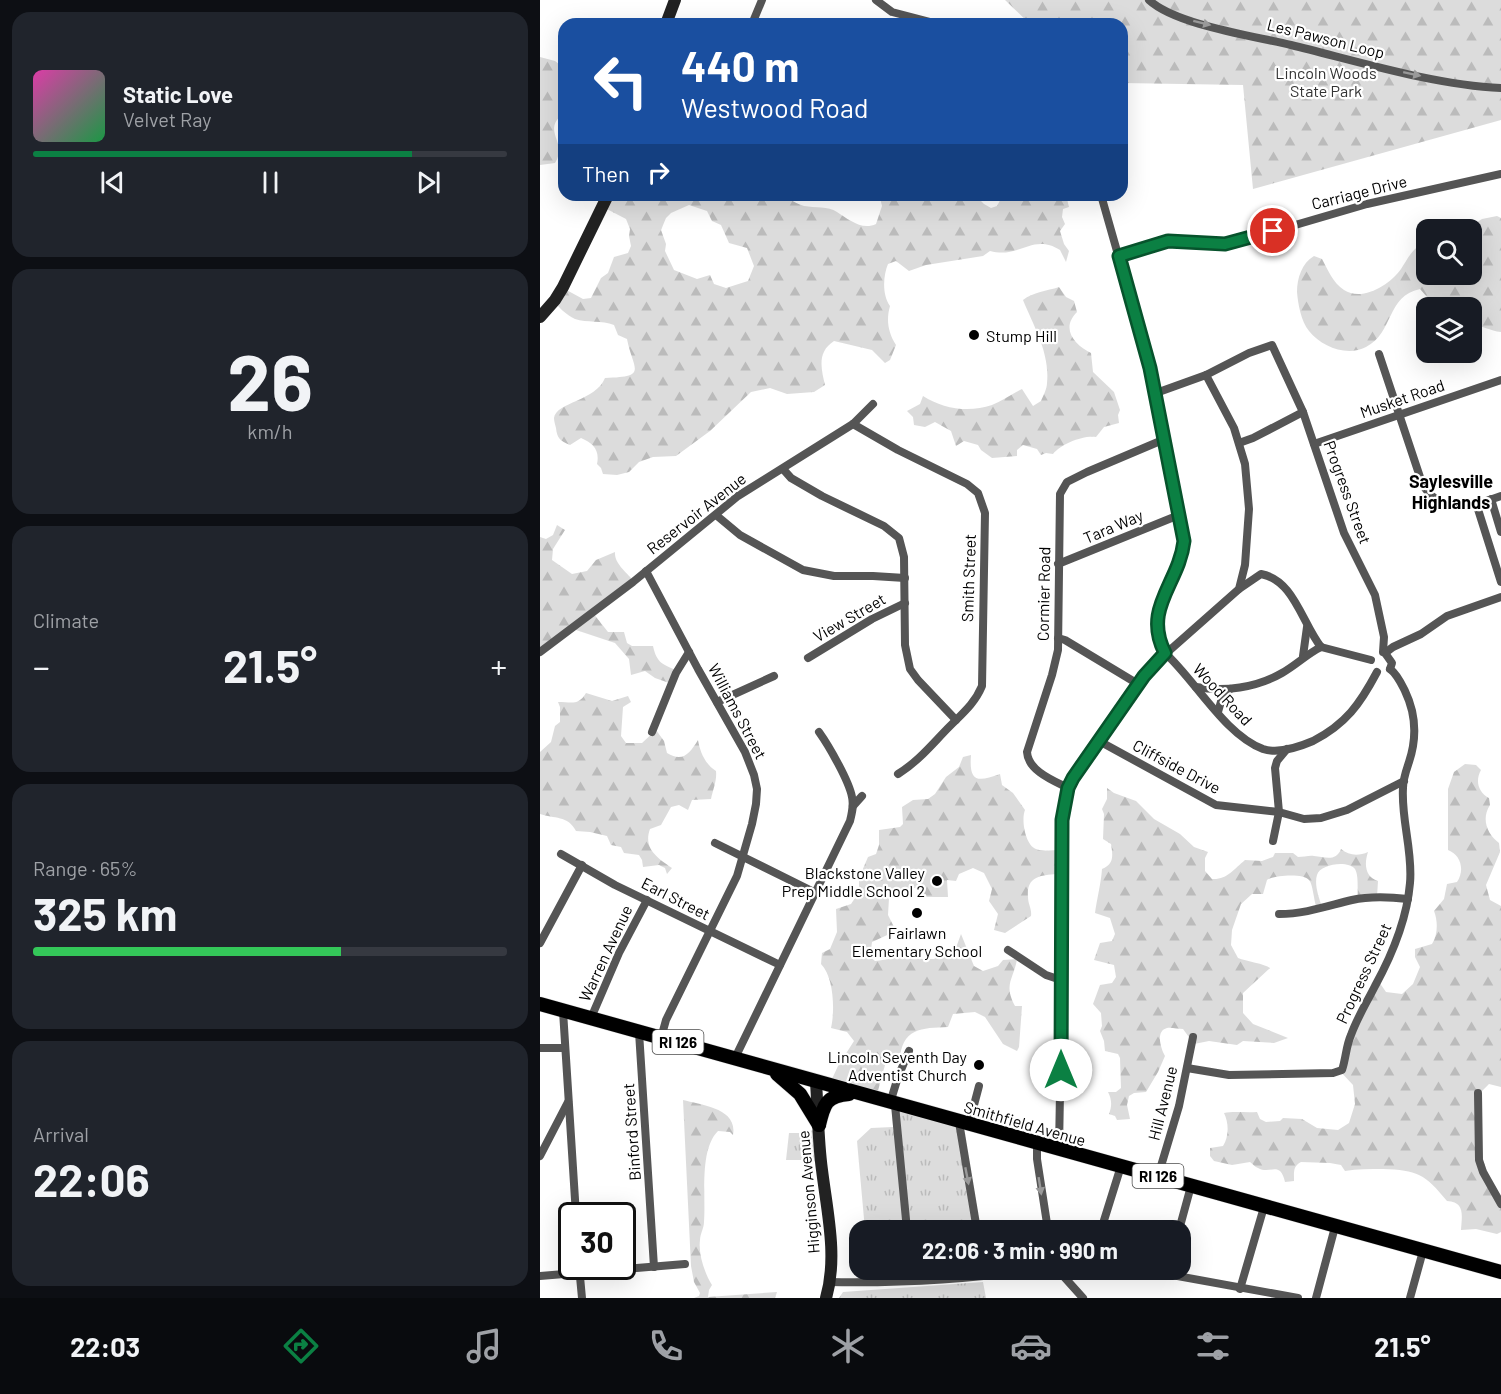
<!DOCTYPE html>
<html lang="en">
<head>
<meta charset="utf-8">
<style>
  :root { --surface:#171b24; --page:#20242c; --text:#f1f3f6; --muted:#9ea1a6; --line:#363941; --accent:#0b8043 }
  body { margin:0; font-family:Barlow,sans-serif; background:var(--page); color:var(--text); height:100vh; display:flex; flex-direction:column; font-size:22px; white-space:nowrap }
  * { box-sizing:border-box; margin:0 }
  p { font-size:20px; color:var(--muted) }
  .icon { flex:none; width:33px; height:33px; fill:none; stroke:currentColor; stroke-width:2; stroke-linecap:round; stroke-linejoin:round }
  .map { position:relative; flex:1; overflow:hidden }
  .sheet { display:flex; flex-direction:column; gap:12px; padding:12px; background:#0d0f14; width:540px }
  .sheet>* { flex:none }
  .hud { position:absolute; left:18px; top:18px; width:570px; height:183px; border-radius:18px; box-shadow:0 6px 24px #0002; background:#1a4fa0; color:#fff; overflow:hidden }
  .buttons { position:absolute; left:876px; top:219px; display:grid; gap:12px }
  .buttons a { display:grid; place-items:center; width:66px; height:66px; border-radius:12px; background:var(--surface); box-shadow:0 6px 24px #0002; font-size:30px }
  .speed { position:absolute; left:18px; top:1202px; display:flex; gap:12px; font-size:30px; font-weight:700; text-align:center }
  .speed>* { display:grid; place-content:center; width:78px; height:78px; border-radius:50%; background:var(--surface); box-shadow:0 6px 24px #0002; line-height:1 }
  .speed .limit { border:3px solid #111; border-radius:9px; background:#fff; color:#111 }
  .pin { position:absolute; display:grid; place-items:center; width:51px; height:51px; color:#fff; margin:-26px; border:3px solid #fff; border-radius:50%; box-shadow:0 2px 6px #0007 }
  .me { position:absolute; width:66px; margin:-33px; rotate:0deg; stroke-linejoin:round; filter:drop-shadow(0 0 4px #0008) }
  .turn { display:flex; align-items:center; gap:21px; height:126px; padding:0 24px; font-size:27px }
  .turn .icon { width:78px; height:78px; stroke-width:2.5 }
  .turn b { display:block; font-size:42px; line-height:51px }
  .then { display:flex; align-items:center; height:57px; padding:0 24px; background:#0003; gap:12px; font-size:22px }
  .big { font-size:45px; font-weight:700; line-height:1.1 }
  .sheet .widget { flex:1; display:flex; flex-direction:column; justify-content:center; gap:9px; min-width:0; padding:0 21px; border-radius:18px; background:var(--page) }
  .sheet .dial { align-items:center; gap:0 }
  .dial b { font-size:78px; line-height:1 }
  .song { display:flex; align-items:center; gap:18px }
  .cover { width:72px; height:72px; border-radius:9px; background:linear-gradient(135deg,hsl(320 70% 55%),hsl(140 70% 35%)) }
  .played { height:6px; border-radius:3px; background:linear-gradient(90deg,var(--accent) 80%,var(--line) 80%) }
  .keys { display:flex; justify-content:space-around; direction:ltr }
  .heat { display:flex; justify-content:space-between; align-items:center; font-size:33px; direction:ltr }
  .charge { height:9px; border-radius:4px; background:linear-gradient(90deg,#34c759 65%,var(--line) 0) }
  .trip { position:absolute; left:309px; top:1220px; width:342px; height:60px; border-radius:18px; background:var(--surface); box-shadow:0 6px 24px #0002; font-weight:700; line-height:60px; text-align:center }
  .tabs { display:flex; height:96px; justify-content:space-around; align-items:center; background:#090b0e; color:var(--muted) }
  .tabs .icon { width:42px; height:42px }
  .tabs .on { color:var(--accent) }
  .tabs b { font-size:27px; color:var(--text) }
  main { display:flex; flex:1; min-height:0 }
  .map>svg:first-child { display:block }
</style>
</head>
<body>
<main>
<section class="sheet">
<div class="widget">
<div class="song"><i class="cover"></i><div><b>Static Love</b><p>Velvet Ray</p></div></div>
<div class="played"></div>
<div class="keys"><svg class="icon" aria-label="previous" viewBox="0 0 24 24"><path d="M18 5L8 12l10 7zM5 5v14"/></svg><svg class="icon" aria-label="pause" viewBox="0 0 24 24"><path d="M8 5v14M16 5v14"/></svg><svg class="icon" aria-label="next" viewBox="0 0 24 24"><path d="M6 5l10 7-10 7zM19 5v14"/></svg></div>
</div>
<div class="widget dial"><b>26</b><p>km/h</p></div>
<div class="widget"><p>Climate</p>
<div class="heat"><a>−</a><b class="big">21.5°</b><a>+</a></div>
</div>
<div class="widget"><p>Range · 65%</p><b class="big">325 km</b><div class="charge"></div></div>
<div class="widget"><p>Arrival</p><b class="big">22:06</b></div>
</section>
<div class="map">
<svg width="961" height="1298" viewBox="0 0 961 1298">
  <defs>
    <pattern id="grass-tufts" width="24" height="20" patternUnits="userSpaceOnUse" patternTransform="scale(1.5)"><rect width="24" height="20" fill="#dcdcdc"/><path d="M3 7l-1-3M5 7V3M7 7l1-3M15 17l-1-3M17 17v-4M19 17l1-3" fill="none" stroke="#bbb"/></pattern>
    <pattern id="forest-firs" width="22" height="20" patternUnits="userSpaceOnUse" patternTransform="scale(1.5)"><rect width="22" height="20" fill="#dcdcdc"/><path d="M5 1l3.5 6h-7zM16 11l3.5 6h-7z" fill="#bbb"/></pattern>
  </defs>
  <rect width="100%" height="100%" fill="#fff"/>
  <g fill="url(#grass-tufts)">
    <path d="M352 1104 419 1122 437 1230H325L317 1141 331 1128 353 1127Z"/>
    <path d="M279 1128 281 1167 273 1160H246L249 1133H264Z"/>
    <path d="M368 1269H444L446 1276 369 1280Z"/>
    <path d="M443 1282 446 1298H299L303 1292Z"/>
  </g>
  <g fill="url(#forest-firs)" fill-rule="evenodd">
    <path d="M465 0H961V120L713 189 703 85 582 83V24H490Z"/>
    <path d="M0 57 15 61 24 68V113C0 131 29 142 15 163L0 165Z"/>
    <path d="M66 195H243C249 199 257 204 264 206 275 208 288 206 297 212 308 219 322 231 336 224L342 206 340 198 333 195H435L444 204 451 208 457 206 463 195H496L502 201H514L519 199 521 195H526L529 207 523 209 522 217 525 224 520 231 524 244 529 251 526 262 520 250C492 233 480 259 450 251L443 256 386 265 369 271 356 261 348 264C343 276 342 295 350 306 346 320 348 332 356 345L350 360 345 363 332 350 294 341C277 352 281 368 285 385L274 392 247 394 230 388 211 392 170 431 136 456 113 457 99 462 89 472 77 475 63 474 61 468 57 464C60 450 53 443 41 438L30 445C20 441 17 438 16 428 15 424 14 421 14 418 16 402 56 401 65 378 109 377 93 370 87 339L78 335 74 325C62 320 47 323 35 319 26 315 19 307 12 300L21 287 43 299 51 298 61 278 68 273 74 257 88 253 91 246 89 236 90 229 86 219 63 207ZM149 205 167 211 172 221 181 225 189 243 207 248 214 266 208 281 186 288 174 284 170 275 157 279 134 270 125 251 126 244 121 230 126 218 131 213Z"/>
    <path d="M957 216 961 218V332C950 331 942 325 932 325V308L892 307 887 297 880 289C846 296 854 333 826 347 807 357 782 347 769 331 761 321 758 304 757 292 757 278 762 263 774 256L782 259C788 270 793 283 804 290 822 302 850 285 861 269 869 257 872 248 886 242V274H932V230L926 229 942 219Z"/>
    <path d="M519 287 526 297 534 301 537 312C520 329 535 345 551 353L553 372 574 392 580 410 578 415 579 423 564 427 556 437C543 435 521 444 513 454L506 453 501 455 497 449 483 445 477 450V456L452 458 441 450 438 445 424 441 416 446 411 431 395 422 385 427 374 425 373 417 367 411 380 404 383 396C403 409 429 413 452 405 462 401 472 394 482 389L493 406 501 401C503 396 507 389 507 383 510 353 494 327 483 300 493 292 507 291 519 287Z"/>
    <path d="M17 525 25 530 13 549 12 560 32 574 47 571 56 560 75 552C74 563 86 572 93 580L53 613 68 632H84L87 643 92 646H113C117 664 123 664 138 671L132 684 115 678 105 671 91 675 89 659 75 643 33 629 0 653V537L6 539 13 535Z"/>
    <path d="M46 693 72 701 88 696 91 702 83 707 81 736 86 743H102L116 730 124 741 127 753C143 763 150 753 158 740 160 752 165 764 176 771 177 781 173 789 171 799L152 800 148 810 139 805 131 807 121 825 110 829C103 848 117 858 132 868L127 874 125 868 119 865 103 867 102 860 99 855 84 853 81 847 71 845 67 836 50 832 36 831C28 815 14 819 0 814V752L11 742 15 726 20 722V707L18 702C32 702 38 706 46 693Z"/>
    <path d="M431 755C429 781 436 783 460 774L462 785 473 793 485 810C481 819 485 845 496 849 502 852 513 850 520 850V874C503 875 486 875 488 897 488 904 492 909 491 916L465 933 454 930 458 914 449 901 452 889 444 873 433 868 419 874 416 881 407 880 408 897H386L381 888H368L362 893 349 898 348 915 356 931 332 942 330 957 335 961C346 960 363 957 372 950L382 959H394L417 945 421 934 434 966 443 971 458 966 463 960 477 959C474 979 463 984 475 1006H482L479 1047 477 1051 463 1044 445 1017 435 1012 413 1014 408 1027C382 1028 361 1028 360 1061L349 1062 345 1065 336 1098 296 1092H286L298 1066 314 1041 307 1032 291 1028C295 1011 294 977 281 964L282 953 290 949 297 932 296 909 311 904 319 892V878L328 857 336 854 339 845V830L360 827 363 824 362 807 373 800 388 799 395 794 406 777 419 767 423 757Z"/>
    <path d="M925 764 936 765 941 770C935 781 938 792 949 798L950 805C941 819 947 834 959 843L960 852 946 885 950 900 961 906V1087L949 1084 937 1096V1145L961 1207V1232L957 1234 936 1229 921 1230C922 1215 925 1202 907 1201 885 1174 877 1170 843 1169 830 1169 817 1169 805 1171L801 1165 790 1163 761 1162C753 1166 754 1172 754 1181L745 1182C740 1160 730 1175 718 1168 715 1167 713 1164 710 1162L692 1165 674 1161 670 1156V1148L683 1146C689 1137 689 1123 684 1113 694 1111 706 1113 717 1112L720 1119 726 1122 740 1121 743 1118 762 1119 777 1128 798 1130 809 1123 815 1104 813 1085 799 1070 837 979 846 992 862 994 873 984 880 967 875 957V949L892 944C898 935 898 921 894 911L904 899 907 884 917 882C925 870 921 855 908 850V789L914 772Z"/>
    <path d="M567 788 574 793 596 801 614 819 640 834 654 847 668 852 665 858V871L672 879C687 880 694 869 705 860L722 861 733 857 735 853H753L758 857C763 857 770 855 774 856 785 857 796 862 801 849 809 856 819 856 828 852 824 864 825 877 838 881L837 897 818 898C817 890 819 876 815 869 808 860 780 864 777 875 774 885 779 898 782 907L777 909C774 902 773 884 769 880 764 873 734 875 727 880L723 894H712L701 904 692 930 691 945 698 958C706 961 725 964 730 968L703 993V1013L713 1024 748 1038 734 1043 703 1041 697 1045 669 1041 654 1044 643 1029C638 1029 631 1027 627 1028 615 1031 621 1049 625 1056L618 1072 606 1092 594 1093 589 1096 587 1105 590 1119 577 1120 575 1116 569 1114C572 1106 572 1100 568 1092H576L581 1088 580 1058 578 1054 565 1051 564 1041 560 1031 562 1026 561 1013 553 1004 560 985 572 983 576 977 574 965 554 960 560 943 572 941 575 934 570 918 555 913C557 898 561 884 562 869 574 864 573 856 571 844L563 839 564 814 562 809 567 799Z"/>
    <path d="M143 1100C161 1105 198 1108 193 1135L190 1132 178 1131C159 1150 166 1196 164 1222 164 1228 160 1234 160 1240 158 1254 165 1274 172 1285L169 1290 168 1297 237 1292 235 1298H154L159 1296 160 1293 154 1282 151 1266Z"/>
  </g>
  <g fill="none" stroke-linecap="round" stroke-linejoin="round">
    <defs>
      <g id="primary">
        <path d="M0 1004 961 1272"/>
        <path d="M237 1074 260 1094 279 1125"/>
        <path d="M279 1125C284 1104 286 1096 309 1094"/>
      </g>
    </defs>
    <use href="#primary" stroke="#dbdbdb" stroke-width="15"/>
    <g stroke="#555" stroke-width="8">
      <path d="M336 0 352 12 398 24"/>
      <path d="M609 0C636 25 714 36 751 45 817 61 894 85 961 88"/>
      <path d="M212 24 222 0"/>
      <path d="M561 195 610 367 643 532C647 578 600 603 625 653 655 680 685 735 723 749 738 754 759 747 773 741 806 724 820 704 837 672"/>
      <path d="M579 256 629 241 680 244 694 243 827 204 961 174"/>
      <path d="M839 354 882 483C900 516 931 507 961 496"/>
      <path d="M616 393 666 375 709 353 732 345 763 412 804 533 835 595 844 637 843 652"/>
      <path d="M313 424 358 450 427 484 438 493 445 513 442 686C435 703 423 713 410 726 393 743 379 761 358 774"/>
      <path d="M699 443 713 438 763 412"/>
      <path d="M774 444 961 380"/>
      <path d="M243 469 251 478 282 496 344 526 359 538 364 557 365 645 370 669 378 680 416 720"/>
      <path d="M951 499 961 532"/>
      <path d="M936 503 961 582"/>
      <path d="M176 515 200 535 263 570 294 576H333L365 578"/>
      <path d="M518 564 639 515"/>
      <path d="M106 571 158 669 205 752 214 775 217 789 216 804 212 824 197 876 126 1020 121 1038"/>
      <path d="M699 589 721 574C754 580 762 623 781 647"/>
      <path d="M518 638 525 640 598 684"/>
      <path d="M781 647 831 660"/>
      <path d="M0 652 93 582 198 496 313 424 333 404"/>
      <path d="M845 653 853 647 881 634 907 616 961 597"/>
      <path d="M845 653 852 663 850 669"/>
      <path d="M763 656 767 627"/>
      <path d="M268 658 332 619 365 603"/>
      <path d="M656 687C684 692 716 688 742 673 756 665 767 654 781 647"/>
      <path d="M177 702 234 676"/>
      <path d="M678 712 682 698 690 689"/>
      <path d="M112 732 136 673 149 652"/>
      <path d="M559 741 676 805 739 812 764 819 781 818 807 810 864 781"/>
      <path d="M528 788C514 781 488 771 487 752L512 675 518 650 520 494 527 482 547 472 625 439"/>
      <path d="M313 806 322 796"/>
      <path d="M733 841 739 812 735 768 737 761 747 749"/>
      <path d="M175 843 276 893"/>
      <path d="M21 854 75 885 240 965"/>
      <path d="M739 914C765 914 787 906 812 900 830 896 850 897 868 899"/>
      <path d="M0 943 42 865"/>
      <path d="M468 950 506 975 521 980"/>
      <path d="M23 1011 36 1215"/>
      <path d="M51 1018 79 953 107 900"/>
      <path d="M99 1032 114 1267"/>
      <path d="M0 1048H24"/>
      <path d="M195 1058 310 821C312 813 314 805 312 797 309 781 289 746 279 732"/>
      <path d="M647 1068 689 1075 793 1073 802 1070C806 1058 806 1046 811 1035 817 1018 827 1002 835 986 852 955 867 919 870 883 873 851 861 820 863 788 863 779 866 771 869 762 877 738 876 714 865 691 861 683 857 674 850 669"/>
      <path d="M938 1093 939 1160 943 1172 961 1204"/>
      <path d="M350 1103 358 1077 369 1051"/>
      <path d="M355 1105 367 1230"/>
      <path d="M419 1122 437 1230"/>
      <path d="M429 1124 439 1086"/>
      <path d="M497 1142V1159L508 1230"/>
      <path d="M519 1149 523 924 522 820 528 788 548 756 613 665 699 589 705 565 709 509 705 464 694 428 666 375"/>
      <path d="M0 1156 28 1102"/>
      <path d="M618 1176 639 1106 653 1037"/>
      <path d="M561 1230 581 1166"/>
      <path d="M639 1230 651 1186"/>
      <path d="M39 1266 42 1298"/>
      <path d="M517 1269 543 1298"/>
      <path d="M599 1269 758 1298"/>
      <path d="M0 1276 145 1264"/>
      <path d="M289 1282C357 1283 425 1281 492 1269"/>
      <path d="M700 1289 724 1207"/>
      <path d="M776 1298 795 1227"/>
      <path d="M870 1298 883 1251"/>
    </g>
    <g stroke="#222" stroke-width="12">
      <path d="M126 24 135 0"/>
      <path d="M0 317 15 300 23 287 68 195"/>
      <path d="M276 1082C278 1111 278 1141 282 1170 287 1211 298 1257 286 1298"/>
    </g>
    <use href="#primary" stroke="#000" stroke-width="14"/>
  </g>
  <defs><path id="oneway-solid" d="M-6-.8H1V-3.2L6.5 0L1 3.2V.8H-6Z" transform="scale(1.5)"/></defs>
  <g fill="#999">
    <use href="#oneway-solid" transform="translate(662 23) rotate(14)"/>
    <use href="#oneway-solid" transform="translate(872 74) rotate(12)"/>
    <use href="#oneway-solid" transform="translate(427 1176) rotate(79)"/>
    <use href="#oneway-solid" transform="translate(500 1186) rotate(81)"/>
  </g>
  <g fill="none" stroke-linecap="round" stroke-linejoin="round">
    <defs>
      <path id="route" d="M521 1070 522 820 528 788 533 778 604 676 625 653C602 608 639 584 644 541L610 368 579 256 628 241 685 244 733 231"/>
    </defs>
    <use href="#route" stroke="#07532c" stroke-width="15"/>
    <use href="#route" stroke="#0b8043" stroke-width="10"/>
  </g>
  <g fill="#000" stroke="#fff" stroke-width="2">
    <circle cx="434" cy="335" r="6"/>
    <circle cx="397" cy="881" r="6"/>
    <circle cx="377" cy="913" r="6"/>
    <circle cx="439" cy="1065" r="6"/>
  </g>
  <g text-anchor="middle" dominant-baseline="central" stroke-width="4.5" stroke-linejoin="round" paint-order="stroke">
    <g fill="#fff" stroke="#4c4c4c" stroke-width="1.5">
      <rect x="112.5" y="1030" width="51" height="24" rx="4.5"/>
      <rect x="592.5" y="1164" width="51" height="24" rx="4.5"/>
    </g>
    <g font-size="15" font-weight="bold" fill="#000">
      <text x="138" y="1042">RI 126</text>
      <text x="618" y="1176">RI 126</text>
    </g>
    <g font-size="16" fill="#000" stroke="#fff">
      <text transform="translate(786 38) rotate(14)">Les Pawson Loop</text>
      <text transform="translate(819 192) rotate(-14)">Carriage Drive</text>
      <text transform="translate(862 398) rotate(-19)">Musket Road</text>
      <text transform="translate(808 492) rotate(70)">Progress Street</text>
      <text transform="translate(156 513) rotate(-38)">Reservoir Avenue</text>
      <text transform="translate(573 526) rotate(-23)">Tara Way</text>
      <text transform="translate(428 578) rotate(-88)">Smith Street</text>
      <text transform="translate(503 594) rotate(-89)">Cormier Road</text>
      <text transform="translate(309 617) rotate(-30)">View Street</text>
      <text transform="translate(683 694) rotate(47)">Wood Road</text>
      <text transform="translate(198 711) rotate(62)">Williams Street</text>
      <text transform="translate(637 766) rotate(28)">Cliffside Drive</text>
      <text transform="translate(136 898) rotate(27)">Earl Street</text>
      <text transform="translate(65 953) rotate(-65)">Warren Avenue</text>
      <text transform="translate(823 973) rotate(-65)">Progress Street</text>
      <text transform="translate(622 1103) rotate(-76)">Hill Avenue</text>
      <text transform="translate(485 1123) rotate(16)">Smithfield Avenue</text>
      <text transform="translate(91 1132) rotate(-94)">Binford Street</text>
      <text transform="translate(268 1192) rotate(-95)">Higginson Avenue</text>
    </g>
    <g font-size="16" fill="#333" stroke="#fff">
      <text x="786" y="72">Lincoln Woods<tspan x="786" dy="18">State Park</tspan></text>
    </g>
    <g font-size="16" fill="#000" stroke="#fff" text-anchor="end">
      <text x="446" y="335" text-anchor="start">Stump Hill</text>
      <text x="385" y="872">Blackstone Valley<tspan x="385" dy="18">Prep Middle School 2</tspan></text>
      <text x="377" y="932" text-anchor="middle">Fairlawn<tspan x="377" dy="18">Elementary School</tspan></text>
      <text x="427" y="1056">Lincoln Seventh Day<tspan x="427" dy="18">Adventist Church</tspan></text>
    </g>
    <g font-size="18" font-weight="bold" fill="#000" stroke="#fff">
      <text x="911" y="481">Saylesville<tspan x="911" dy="21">Highlands</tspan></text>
    </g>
  </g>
</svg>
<div class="buttons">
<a><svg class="icon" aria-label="search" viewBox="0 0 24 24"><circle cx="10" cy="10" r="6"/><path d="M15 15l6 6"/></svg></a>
<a><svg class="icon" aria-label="layers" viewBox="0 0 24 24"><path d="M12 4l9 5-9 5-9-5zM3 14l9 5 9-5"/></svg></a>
</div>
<div class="speed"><div class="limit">30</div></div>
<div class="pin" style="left:733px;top:231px;background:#d93025"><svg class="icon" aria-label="arrive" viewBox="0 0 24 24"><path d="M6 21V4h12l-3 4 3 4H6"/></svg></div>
<svg class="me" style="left:521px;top:1070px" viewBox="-20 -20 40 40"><circle r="19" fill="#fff"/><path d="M0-13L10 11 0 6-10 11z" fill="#0b8043"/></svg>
<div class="trip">22:06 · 3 min · 990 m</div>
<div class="hud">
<div class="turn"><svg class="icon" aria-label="left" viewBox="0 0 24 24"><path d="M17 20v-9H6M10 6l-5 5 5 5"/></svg><div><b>440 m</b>Westwood Road</div></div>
<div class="then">Then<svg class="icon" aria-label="right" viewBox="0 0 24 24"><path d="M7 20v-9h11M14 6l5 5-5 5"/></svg></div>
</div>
</div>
</main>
<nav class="tabs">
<b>22:03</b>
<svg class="icon on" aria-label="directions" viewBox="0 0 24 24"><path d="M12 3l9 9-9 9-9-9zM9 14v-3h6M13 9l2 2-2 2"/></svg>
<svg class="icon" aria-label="music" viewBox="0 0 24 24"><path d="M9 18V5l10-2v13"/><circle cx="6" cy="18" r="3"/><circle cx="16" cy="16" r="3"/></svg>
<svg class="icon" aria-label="phone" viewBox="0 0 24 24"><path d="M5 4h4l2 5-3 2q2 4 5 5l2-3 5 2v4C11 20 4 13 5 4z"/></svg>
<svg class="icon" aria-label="climate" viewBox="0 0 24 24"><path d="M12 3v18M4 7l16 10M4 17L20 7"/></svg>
<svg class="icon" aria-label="car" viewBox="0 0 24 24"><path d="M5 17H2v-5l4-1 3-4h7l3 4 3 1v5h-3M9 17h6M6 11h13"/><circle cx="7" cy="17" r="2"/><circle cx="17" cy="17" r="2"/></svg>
<svg class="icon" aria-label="filters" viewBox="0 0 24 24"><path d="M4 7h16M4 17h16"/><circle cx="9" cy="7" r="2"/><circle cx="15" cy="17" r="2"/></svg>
<b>21.5°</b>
</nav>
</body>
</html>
